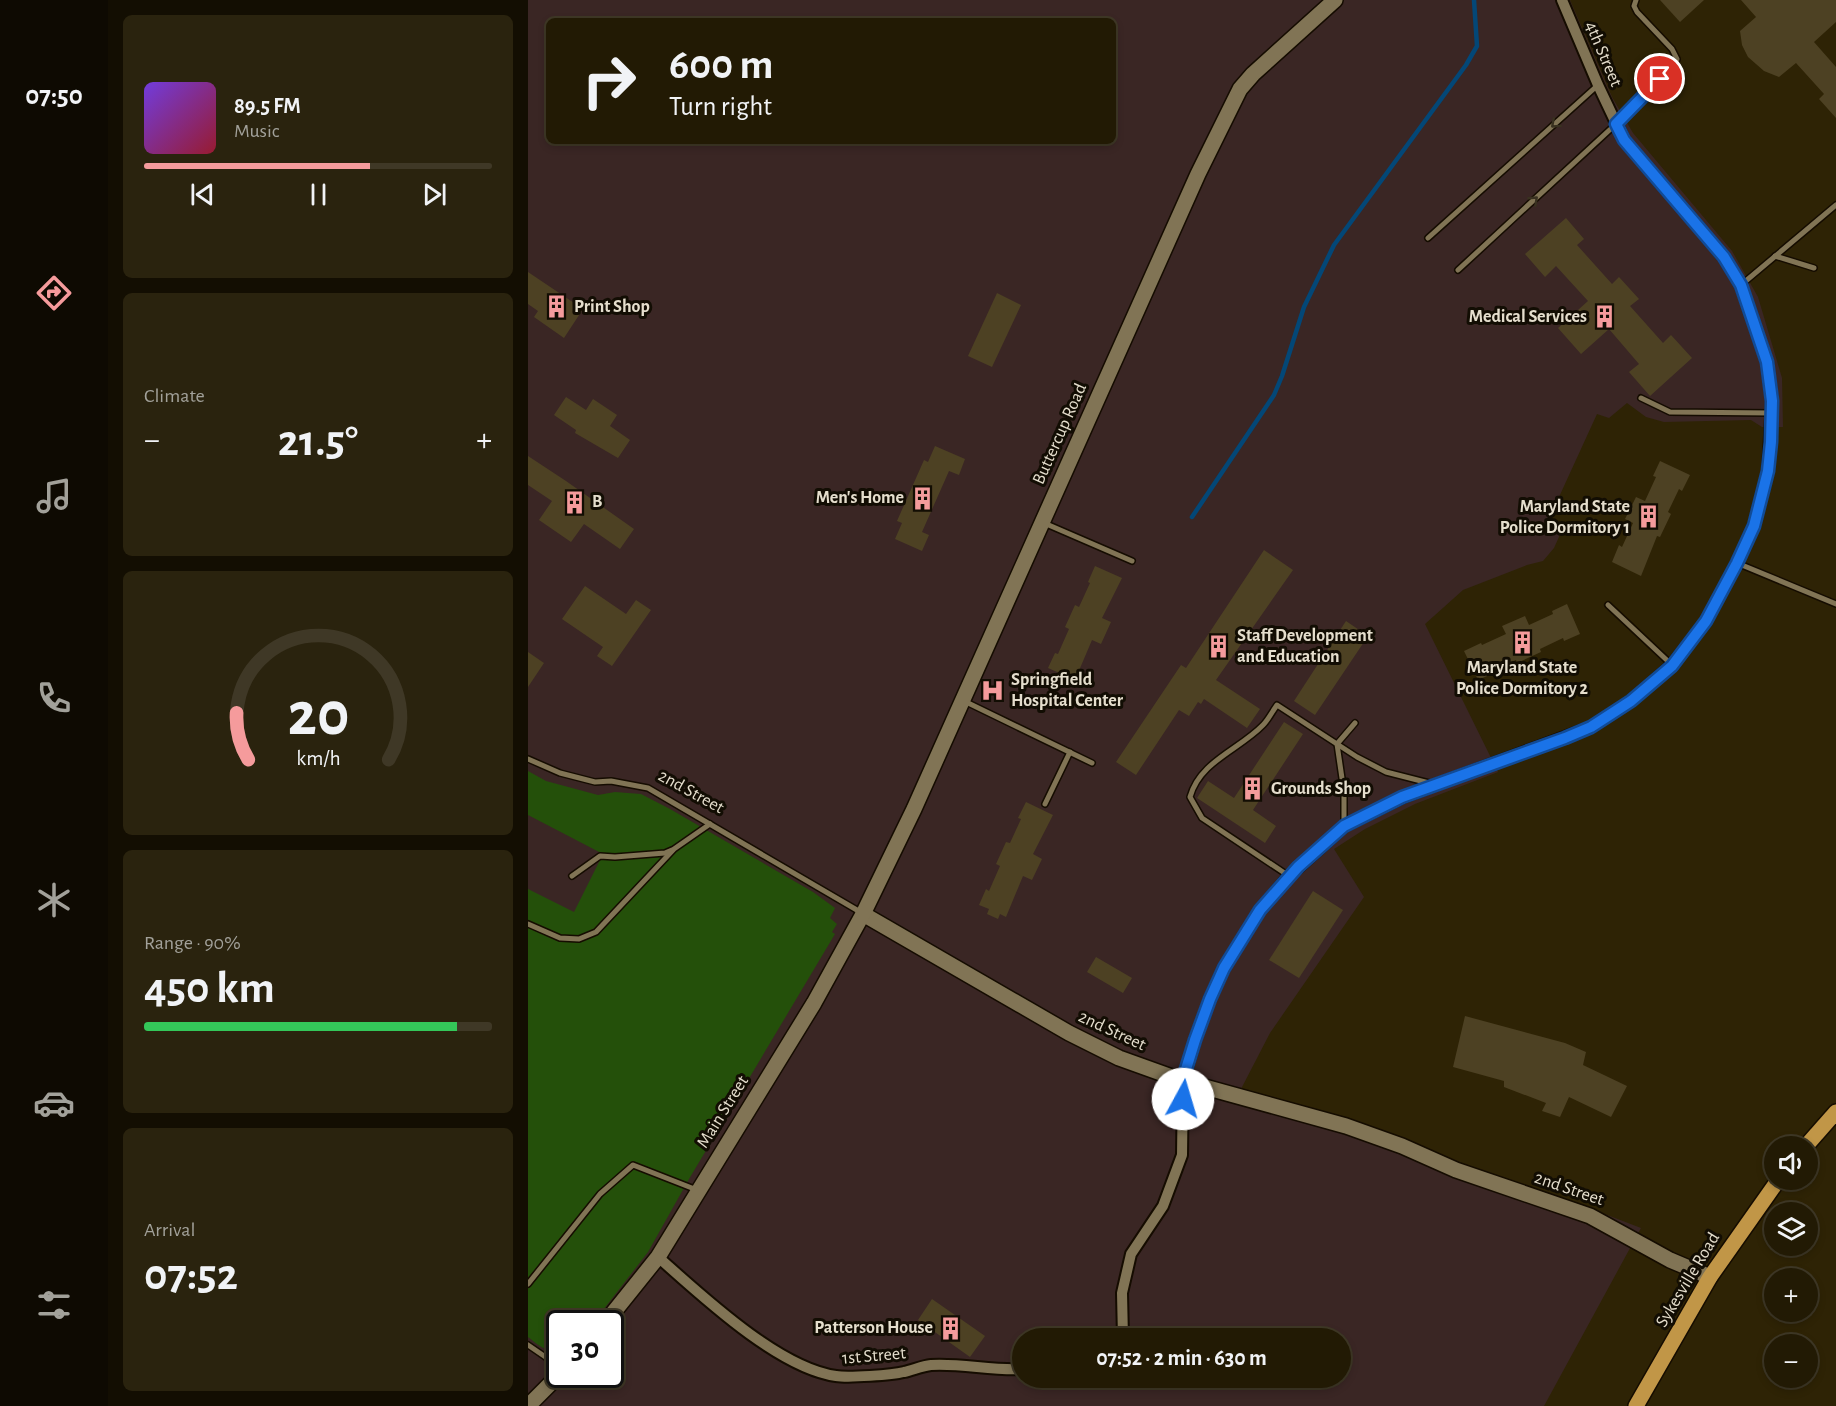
<!DOCTYPE html>
<html lang="en">
<head>
<meta charset="utf-8">
<style>
  :root { --surface:#221a04; --page:#2a230e; --text:#f1f3f6; --muted:#a2a19a; --line:#3f3826; --accent:#f59b9c }
  body { margin:0; font-family:"Alegreya Sans",sans-serif; background:var(--page); color:var(--text); height:100vh; display:flex; flex-direction:column; font-size:22px; white-space:nowrap }
  * { box-sizing:border-box; margin:0 }
  p { font-size:20px; color:var(--muted) }
  .icon { flex:none; width:33px; height:33px; fill:none; stroke:currentColor; stroke-width:2; stroke-linecap:round; stroke-linejoin:round }
  .map { position:relative; flex:1; overflow:hidden }
  .drawer { display:flex; flex-direction:column; gap:15px; padding:15px; background:#130e02; width:420px }
  .drawer>* { flex:none }
  .hud { position:absolute; left:18px; top:18px; width:570px; height:126px; border-radius:9px; box-shadow:0 3px 9px #0003,0 0 0 2px var(--line); background:#221a04; color:var(--text); overflow:hidden }
  .buttons { position:absolute; left:1236px; top:1136px; display:grid; gap:12px }
  .buttons a { display:grid; place-items:center; width:54px; height:54px; border-radius:50%; background:var(--surface); box-shadow:0 3px 9px #0003,0 0 0 2px var(--line); font-size:30px }
  .speed { position:absolute; left:18px; top:1310px; display:flex; gap:12px; font-size:30px; font-weight:700; text-align:center }
  .speed>* { display:grid; place-content:center; width:78px; height:78px; border-radius:50%; background:var(--surface); box-shadow:0 3px 9px #0003,0 0 0 2px var(--line); line-height:1 }
  .speed .limit { border:3px solid #111; border-radius:9px; background:#fff; color:#111 }
  .pin { position:absolute; display:grid; place-items:center; width:51px; height:51px; color:#fff; margin:-26px; border:3px solid #fff; border-radius:50%; box-shadow:0 2px 6px #0007 }
  .me { position:absolute; width:66px; margin:-33px; rotate:6deg; stroke-linejoin:round; filter:drop-shadow(0 0 4px #0008) }
  .turn { display:flex; align-items:center; gap:21px; height:126px; padding:0 24px; font-size:27px }
  .turn .icon { width:78px; height:78px; stroke-width:2.5 }
  .turn b { display:block; font-size:42px; line-height:51px }
  .big { font-size:45px; font-weight:700; line-height:1.1 }
  .drawer .tile { flex:1; display:flex; flex-direction:column; justify-content:center; gap:9px; min-width:0; padding:0 21px; border-radius:9px; background:var(--page) }
  .drawer .dial { align-items:center; gap:0 }
  .dial svg { height:156px; overflow:visible; fill:none; stroke:var(--line); stroke-width:7; stroke-linecap:round; text-anchor:middle }
  .dial text { fill:var(--text); stroke:none }
  .song { display:flex; align-items:center; gap:18px }
  .cover { width:72px; height:72px; border-radius:9px; background:linear-gradient(135deg,hsl(260 70% 55%),hsl(350 70% 35%)) }
  .played { height:6px; border-radius:3px; background:linear-gradient(90deg,var(--accent) 65%,var(--line) 65%) }
  .keys { display:flex; justify-content:space-around; direction:ltr }
  .heat { display:flex; justify-content:space-between; align-items:center; font-size:33px; direction:ltr }
  .charge { height:9px; border-radius:4px; background:linear-gradient(90deg,#34c759 90%,var(--line) 0) }
  .trip { position:absolute; left:484px; top:1328px; width:339px; height:60px; border-radius:30px; background:var(--surface); box-shadow:0 3px 9px #0003,0 0 0 2px var(--line); font-weight:700; line-height:60px; text-align:center }
  main { display:flex; flex:1; min-height:0 }
  .dock { display:flex; flex-direction:column; width:108px; justify-content:space-around; align-items:center; background:#0e0a02; color:var(--muted) }
  .dock .icon { width:42px; height:42px }
  .dock .selected { color:var(--accent) }
  .dock b { font-size:27px; color:var(--text) }
  .map>svg:first-child { display:block }
</style>
</head>
<body>
<main>
<nav class="dock">
<b>07:50</b>
<svg class="icon selected" aria-label="directions" viewBox="0 0 24 24"><path d="M12 3l9 9-9 9-9-9zM9 14v-3h6M13 9l2 2-2 2"/></svg>
<svg class="icon" aria-label="music" viewBox="0 0 24 24"><path d="M9 18V5l10-2v13"/><circle cx="6" cy="18" r="3"/><circle cx="16" cy="16" r="3"/></svg>
<svg class="icon" aria-label="phone" viewBox="0 0 24 24"><path d="M5 4h4l2 5-3 2q2 4 5 5l2-3 5 2v4C11 20 4 13 5 4z"/></svg>
<svg class="icon" aria-label="climate" viewBox="0 0 24 24"><path d="M12 3v18M4 7l16 10M4 17L20 7"/></svg>
<svg class="icon" aria-label="car" viewBox="0 0 24 24"><path d="M5 17H2v-5l4-1 3-4h7l3 4 3 1v5h-3M9 17h6M6 11h13"/><circle cx="7" cy="17" r="2"/><circle cx="17" cy="17" r="2"/></svg>
<svg class="icon" aria-label="filters" viewBox="0 0 24 24"><path d="M4 7h16M4 17h16"/><circle cx="9" cy="7" r="2"/><circle cx="15" cy="17" r="2"/></svg>
</nav>
<section class="drawer">
<div class="tile">
<div class="song"><i class="cover"></i><div><b>89.5 FM</b><p>Music</p></div></div>
<div class="played"></div>
<div class="keys"><svg class="icon" aria-label="previous" viewBox="0 0 24 24"><path d="M18 5L8 12l10 7zM5 5v14"/></svg><svg class="icon" aria-label="pause" viewBox="0 0 24 24"><path d="M8 5v14M16 5v14"/></svg><svg class="icon" aria-label="next" viewBox="0 0 24 24"><path d="M6 5l10 7-10 7zM19 5v14"/></svg></div>
</div>
<div class="tile"><p>Climate</p>
<div class="heat"><a>−</a><b class="big">21.5°</b><a>+</a></div>
</div>
<div class="tile dial"><svg viewBox="0 0 100 80">
<path d="M14 69A42 42 0 1 1 86 69"/>
<path d="M14 69A42 42 0 0 1 8 45" stroke="#f59b9c"/>
<text x="50" y="56" font-size="32" font-weight="700">20</text>
<text x="50" y="72" font-size="11">km/h</text>
</svg></div>
<div class="tile"><p>Range · 90%</p><b class="big">450 km</b><div class="charge"></div></div>
<div class="tile"><p>Arrival</p><b class="big">07:52</b></div>
</section>
<div class="map">
<svg width="1308" height="1406" viewBox="0 0 1308 1406">
  <rect width="100%" height="100%" fill="#2e2305"/>
  <path fill="#3a2624" fill-rule="evenodd" d="M0 0H1042L1084 97 1105 133 1204 251 1230 297 1254 378 1255 427H1234L1223 420 1136 422 1118 417 1099 403 1081 418 1069 414 1020 521 1035 528 1026 548 1015 561 999 565 935 590 897 624 970 772 887 804 837 829 806 849 836 897 742 1033 713 1089 828 1121 925 1163 1043 1201 1113 1228 1016 1406H0ZM21 21H585V141H21ZM32 1323H82V1374H32ZM495 1338H813V1377H495Z"/>
  <path fill="#24500a" d="M0 771 18 781 70 795 87 792 113 794 142 809 285 892 307 908 302 918 309 924 304 932 307 934 161 1179 120 1252 65 1323H32L31 1352C19 1353 9 1344 0 1337V889L46 912 75 854 0 815Z"/>
  <g fill="none" stroke-linecap="round" stroke-linejoin="round">
    <path stroke="#034777" stroke-width="4.5" d="M664 517 746 395 754 376 776 307 806 245 938 65 949 46 946 0"/>
  </g>
  <g fill="#4d4123">
    <path d="M1132 0H1176L1152 22Z"/>
    <path d="M1213 0H1308V22L1286 42 1308 67V118L1291 99 1296 94 1268 63 1251 77 1236 71 1220 57 1214 45 1212 31 1228 17Z"/>
    <path d="M1038 218 1056 239 1049 245 1084 284 1091 277 1111 299 1102 306 1135 343 1143 335 1164 358 1122 396 1101 372 1111 364 1081 329 1053 354 1030 328 1060 301 1028 266 1017 277 997 254Z"/>
    <path d="M0 272 55 309 36 338 6 317 10 311 0 304Z"/>
    <path d="M469 293 493 305 464 367 440 356Z"/>
    <path d="M38 397 58 410 65 399 89 415 82 426 102 440 90 458 47 433 48 430 26 415Z"/>
    <path d="M407 446 437 459 431 475 421 471 394 532 401 535 394 551 367 539 374 523 369 521 396 460 400 462Z"/>
    <path d="M0 456 38 481 106 529 92 549 56 524 43 542 11 520 24 501 0 485Z"/>
    <path d="M1132 461 1162 475 1154 491 1151 489 1140 512 1143 514 1132 537 1129 536 1113 576 1084 562 1091 545 1094 547 1105 523 1097 519 1108 497 1117 501 1128 477 1125 476Z"/>
    <path d="M736 550 765 570 688 680 732 709 719 728 676 699 673 704 670 702 661 716 651 710 608 775 588 762 653 665 658 668Z"/>
    <path d="M567 566 594 578 574 618 583 622 573 644 564 640 547 680 520 668 527 653 530 654 541 629 537 627 547 605 551 607 562 583 560 582Z"/>
    <path d="M57 586 98 614 108 600 123 610 84 666 69 656 75 647 34 619Z"/>
    <path d="M1039 604 1052 634 1036 641 1035 638 1012 649 1013 652 989 663 988 660 965 670 966 673 950 680 936 651 953 643 954 645 978 634 974 626 997 616 1001 625 1025 614 1024 611Z"/>
    <path d="M818 621 840 636 787 715 766 701Z"/>
    <path d="M0 652 16 663 0 687Z"/>
    <path d="M756 722 775 734 725 810 748 826 737 843 669 798 680 781 706 798Z"/>
    <path d="M498 802 525 815 505 854 514 859 504 880 495 876 478 917 472 914 470 919 459 914 461 909 451 905 458 889 461 891 472 866 468 864 478 842 482 843 493 819 490 818Z"/>
    <path d="M785 891 815 910 771 978 741 960Z"/>
    <path d="M568 957 604 978 595 993 559 972Z"/>
    <path d="M937 1016 1037 1043 1058 1052 1055 1065 1099 1086 1083 1117 1041 1097 1032 1117 1014 1111 1018 1103 976 1087V1081L925 1067Z"/>
    <path d="M404 1299 457 1336 442 1357 390 1320Z"/>
  </g>
  <g fill="none" stroke-linecap="round" stroke-linejoin="round">
    <defs>
      <g id="lane">
        <path d="M900 238 1070 85"/>
        <path d="M1247 256 1286 268"/>
        <path d="M930 270 1088 124 1147 64 1149 59 1144 49 1109 12 1106 6 1108 0"/>
        <path d="M1213 285 1308 205"/>
        <path d="M1113 398 1142 412 1243 413"/>
        <path d="M516 523 604 561"/>
        <path d="M1209 563 1308 604"/>
        <path d="M1080 605 1144 665"/>
        <path d="M436 701 564 763"/>
        <path d="M0 759 32 773 67 782 83 781 120 788 334 913"/>
        <path d="M517 804 542 752"/>
        <path d="M816 825V792L809 744 827 723"/>
        <path d="M44 876 72 856 87 857 137 853 144 850"/>
        <path d="M761 876 674 818 662 797C672 761 711 750 735 725 740 720 744 712 749 705L829 757 858 772 905 784"/>
        <path d="M0 924 32 938 51 939 68 932 146 849 182 824"/>
        <path d="M0 1284 72 1194 105 1165 169 1190"/>
        <path d="M0 1345 32 1367"/>
      </g>
      <g id="street">
        <path d="M130 1257C173 1295 250 1368 308 1376 320 1378 364 1375 376 1372 385 1370 394 1366 403 1365 433 1363 465 1371 495 1369"/>
        <path d="M595 1338 594 1293 603 1254 635 1206 654 1155 655 1081 667 1040 682 999 696 968 732 910 761 876 816 826 875 797 1063 727 1103 701 1144 665 1178 621 1209 563 1226 526 1240 471 1244 401 1239 362 1213 285 1196 257 1096 140 1070 85 1034 0"/>
      </g>
      <g id="secondary">
        <path d="M335 914 541 1033 591 1058 655 1081 818 1126 874 1146 928 1170 1062 1216 1142 1260 1182 1277"/>
        <path d="M77 1323 130 1257 286 1003 335 914 386 809 670 174 712 89 725 74 807 0"/>
        <path d="M0 1406 32 1374"/>
      </g>
      <g id="primary">
        <path d="M1278 1146 1308 1112"/>
        <path d="M1108 1406 1182 1277 1251 1179"/>
      </g>
    </defs>
    <use href="#lane" stroke="#150c00" stroke-width="8"/>
    <use href="#street" stroke="#150c00" stroke-width="14"/>
    <use href="#secondary" stroke="#150c00" stroke-width="18"/>
    <use href="#primary" stroke="#150c00" stroke-width="18"/>
    <use href="#lane" stroke="#817455" stroke-width="5"/>
    <use href="#street" stroke="#817455" stroke-width="10"/>
    <use href="#secondary" stroke="#817455" stroke-width="15"/>
    <use href="#primary" stroke="#c19647" stroke-width="15"/>
  </g>
  <defs><path id="oneway-chevron" d="M-2-3.5L2.5 0L-2 3.5" fill="none" stroke-width="1.6" stroke-linecap="round" stroke-linejoin="round" transform="scale(1.5)"/></defs>
  <g stroke="#393120">
    <use href="#oneway-chevron" transform="translate(1027 124) rotate(138)"/>
    <use href="#oneway-chevron" transform="translate(1006 200) rotate(-43)"/>
  </g>
  <g fill="none" stroke-linecap="round" stroke-linejoin="round">
    <defs>
      <path id="route" d="M655 1099 654 1082 667 1040 682 999 696 968 732 910 770 867 816 826 874 797 1037 738 1063 727 1103 701 1144 666 1178 621 1209 563 1226 526 1240 471 1243 442 1244 401 1239 362 1213 285 1196 257 1096 140 1088 124 1132 79"/>
    </defs>
    <use href="#route" stroke="#114b97" stroke-width="15"/>
    <use href="#route" stroke="#1a73e8" stroke-width="10"/>
  </g>
  <defs>
    <symbol id="building-bare" viewBox="-9 -9 18 18"><path d="M-4-6H4V6H1V3H-1V6H-4ZM-2.5-4.3h1.7v1.8h-1.7ZM.8-4.3h1.7v1.8H.8ZM-2.5-1h1.7V.8h-1.7ZM.8-1h1.7V.8H.8Z" fill="#f59b9c" stroke="#120d03" stroke-width="2.5" paint-order="stroke"/></symbol>
    <symbol id="hospital-bare" viewBox="-9 -9 18 18"><path d="M-5-5h3v3.5h4V-5h3V5h-3V1.5h-4V5h-3Z" fill="#f59b9c" stroke="#120d03" stroke-width="2.5" paint-order="stroke"/></symbol>
  </defs>
  <g fill-rule="evenodd">
    <use href="#building-bare" x="12" y="290" width="33" height="33"/>
    <use href="#building-bare" x="1060" y="300" width="33" height="33"/>
    <use href="#building-bare" x="378" y="482" width="33" height="33"/>
    <use href="#building-bare" x="30" y="486" width="33" height="33"/>
    <use href="#building-bare" x="1104" y="500" width="33" height="33"/>
    <use href="#building-bare" x="978" y="626" width="33" height="33"/>
    <use href="#building-bare" x="674" y="630" width="33" height="33"/>
    <use href="#hospital-bare" x="448" y="674" width="33" height="33"/>
    <use href="#building-bare" x="708" y="772" width="33" height="33"/>
    <use href="#building-bare" x="406" y="1312" width="33" height="33"/>
  </g>
  <g text-anchor="middle" dominant-baseline="central" stroke-width="6" stroke-linejoin="round" paint-order="stroke">
    <g font-size="18" fill="#e5decd" stroke="#120d03">
      <text transform="translate(1075 54) rotate(67)">4th Street</text>
      <text transform="translate(532 434) rotate(-66)">Buttercup Road</text>
      <text transform="translate(163 792) rotate(29)">2nd Street</text>
      <text transform="translate(584 1031) rotate(25)">2nd Street</text>
      <text transform="translate(195 1112) rotate(-58)">Main Street</text>
      <text transform="translate(1041 1189) rotate(19)">2nd Street</text>
      <text transform="translate(1160 1280) rotate(-59)">Sykesville Road</text>
      <text transform="translate(346 1356) rotate(-5)">1st Street</text>
    </g>
    <g font-size="18" font-weight="bold" fill="#e5decd" stroke="#120d03" text-anchor="start">
      <text x="46" y="307">Print Shop</text>
      <text x="1059" y="317" text-anchor="end">Medical Services</text>
      <text x="376" y="498" text-anchor="end">Men's Home</text>
      <text x="64" y="502">B</text>
      <text x="1102" y="507" text-anchor="end">Maryland State<tspan x="1102" dy="21">Police Dormitory 1</tspan></text>
      <text x="709" y="636">Staff Development<tspan x="709" dy="21">and Education</tspan></text>
      <text x="994" y="668" text-anchor="middle">Maryland State<tspan x="994" dy="21">Police Dormitory 2</tspan></text>
      <text x="483" y="680">Springfield<tspan x="483" dy="21">Hospital Center</tspan></text>
      <text x="743" y="789">Grounds Shop</text>
      <text x="405" y="1328" text-anchor="end">Patterson House</text>
    </g>
  </g>
</svg>
<div class="buttons">
<a><svg class="icon" aria-label="sound" viewBox="0 0 24 24"><path d="M4 9h4l5-4v14l-5-4H4zM17 9q2 3 0 6"/></svg></a>
<a><svg class="icon" aria-label="layers" viewBox="0 0 24 24"><path d="M12 4l9 5-9 5-9-5zM3 14l9 5 9-5"/></svg></a>
<a>+</a>
<a>−</a>
</div>
<div class="speed"><div class="limit">30</div></div>
<div class="pin" style="left:1132px;top:79px;background:#d93025"><svg class="icon" aria-label="arrive" viewBox="0 0 24 24"><path d="M6 21V4h12l-3 4 3 4H6"/></svg></div>
<svg class="me" style="left:655px;top:1099px" viewBox="-20 -20 40 40"><circle r="19" fill="#fff"/><path d="M0-13L10 11 0 6-10 11z" fill="#1a73e8"/></svg>
<div class="trip">07:52 · 2 min · 630 m</div>
<div class="hud">
<div class="turn"><svg class="icon" aria-label="right" viewBox="0 0 24 24"><path d="M7 20v-9h11M14 6l5 5-5 5"/></svg><div><b>600 m</b>Turn right</div></div>
</div>
</div>
</main>
</body>
</html>
